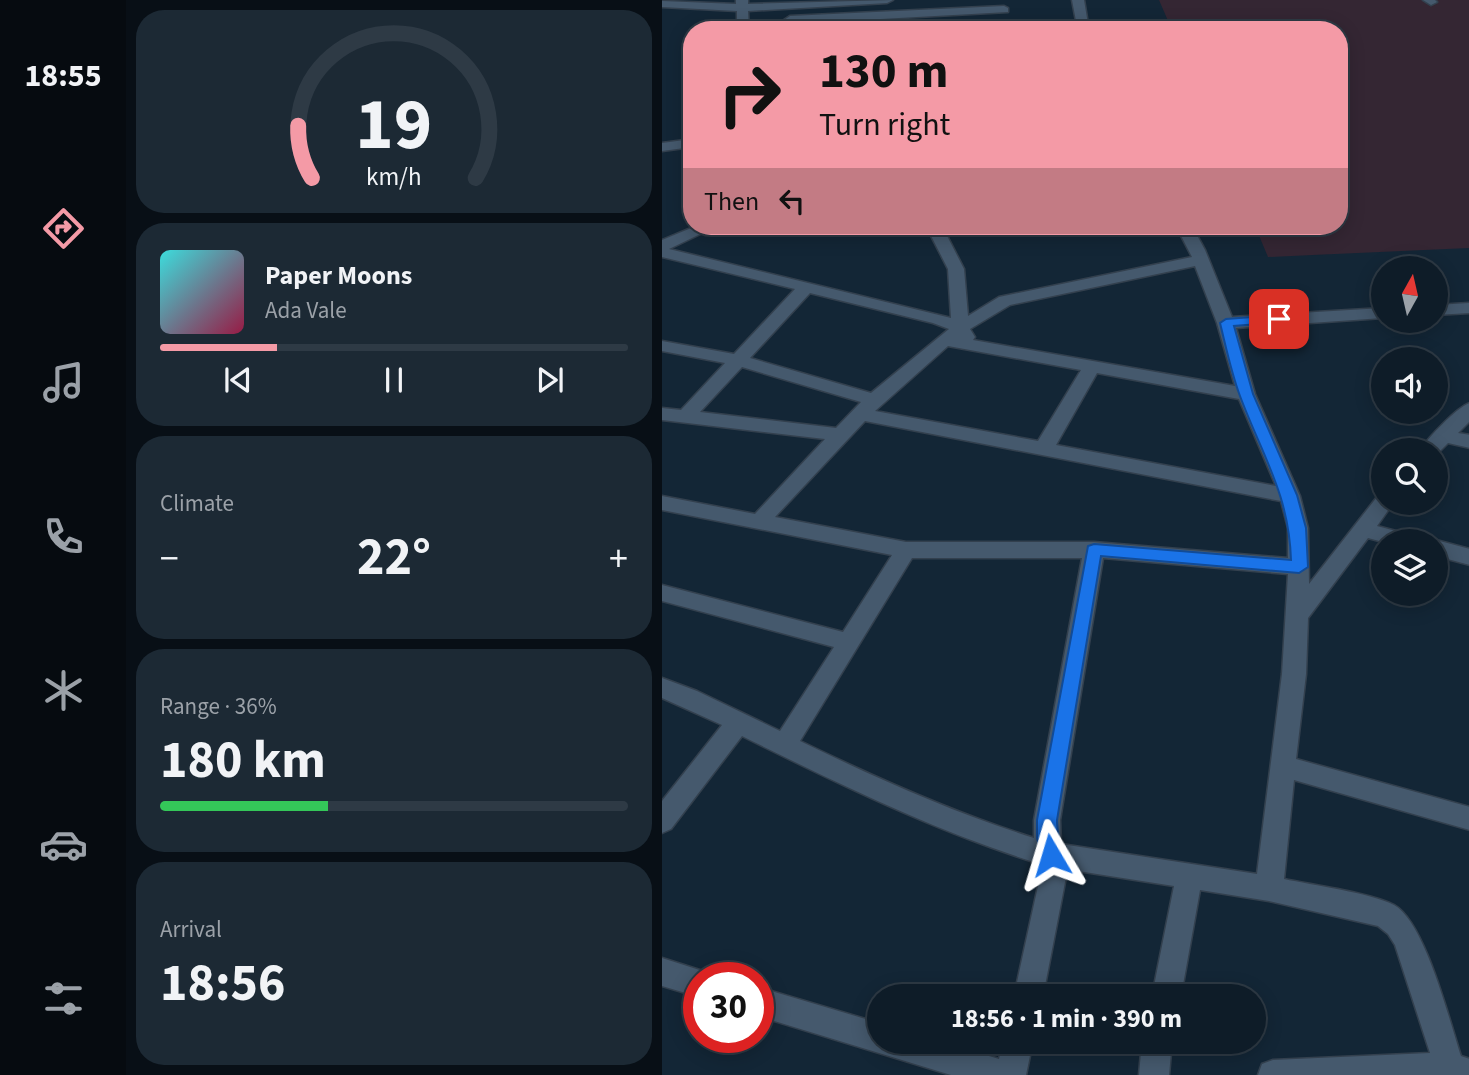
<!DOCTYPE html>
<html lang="en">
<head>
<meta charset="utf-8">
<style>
  :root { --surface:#0e1c28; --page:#1c2934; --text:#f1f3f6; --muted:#9ba1a8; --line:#2e3a45; --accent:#f49aa6 }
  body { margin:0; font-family:"Source Sans 3",sans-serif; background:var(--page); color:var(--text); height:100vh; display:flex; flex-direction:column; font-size:26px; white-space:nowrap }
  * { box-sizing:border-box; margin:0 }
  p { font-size:23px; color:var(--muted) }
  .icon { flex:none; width:38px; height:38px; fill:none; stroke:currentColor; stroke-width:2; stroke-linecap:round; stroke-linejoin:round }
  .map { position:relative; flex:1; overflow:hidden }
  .sheet { display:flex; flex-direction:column; gap:10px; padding:10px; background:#080f16; width:536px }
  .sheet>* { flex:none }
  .hud { position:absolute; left:21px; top:21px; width:665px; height:214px; border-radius:28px; box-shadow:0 4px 18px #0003,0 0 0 2px var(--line); background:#f49aa6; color:#111; overflow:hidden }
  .needle { width:46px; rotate:8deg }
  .tools { position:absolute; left:709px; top:256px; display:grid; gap:14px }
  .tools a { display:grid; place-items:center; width:77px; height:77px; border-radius:50%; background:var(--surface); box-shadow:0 4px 18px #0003,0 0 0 2px var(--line); font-size:35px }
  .speed { position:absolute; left:21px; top:962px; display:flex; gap:14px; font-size:35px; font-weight:700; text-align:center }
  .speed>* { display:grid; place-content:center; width:91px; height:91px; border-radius:50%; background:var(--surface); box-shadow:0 4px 18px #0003,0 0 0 2px var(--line); line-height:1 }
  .speed .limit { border:10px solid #d22; background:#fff; color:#111 }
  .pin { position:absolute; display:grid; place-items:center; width:60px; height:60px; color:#fff; margin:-30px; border-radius:14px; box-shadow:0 4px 10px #0006 }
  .me { position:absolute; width:77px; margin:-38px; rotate:353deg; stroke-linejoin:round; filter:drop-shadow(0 0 5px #0008) }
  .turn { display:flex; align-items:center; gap:24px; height:147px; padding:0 21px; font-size:32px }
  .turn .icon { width:91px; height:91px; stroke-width:2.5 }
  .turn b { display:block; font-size:49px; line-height:60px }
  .then { display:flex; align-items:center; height:66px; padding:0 21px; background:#0003; gap:14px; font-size:26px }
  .big { font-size:52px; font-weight:700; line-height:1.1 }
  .sheet .card { flex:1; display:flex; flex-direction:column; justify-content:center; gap:10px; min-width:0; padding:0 24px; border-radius:28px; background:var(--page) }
  .sheet .dial { align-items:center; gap:0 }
  .dial svg { height:182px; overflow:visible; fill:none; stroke:var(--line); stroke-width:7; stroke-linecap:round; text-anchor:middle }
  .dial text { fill:var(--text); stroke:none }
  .song { display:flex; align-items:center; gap:21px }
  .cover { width:84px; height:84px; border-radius:10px; background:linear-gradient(135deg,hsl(180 70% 55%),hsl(340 70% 35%)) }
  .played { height:7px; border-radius:4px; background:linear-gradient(90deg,var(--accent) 25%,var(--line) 25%) }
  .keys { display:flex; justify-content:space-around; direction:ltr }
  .heat { display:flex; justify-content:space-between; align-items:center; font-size:38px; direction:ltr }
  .charge { height:10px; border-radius:5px; background:linear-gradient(90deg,#34c759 36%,var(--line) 0) }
  .trip { position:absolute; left:205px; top:984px; width:399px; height:70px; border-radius:35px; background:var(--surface); box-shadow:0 4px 18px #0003,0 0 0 2px var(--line); font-weight:700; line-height:70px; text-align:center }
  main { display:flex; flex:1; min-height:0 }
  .tabs { display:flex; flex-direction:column; width:126px; justify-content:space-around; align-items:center; background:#060b10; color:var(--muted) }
  .tabs .icon { width:49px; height:49px }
  .tabs .on { color:var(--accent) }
  .tabs b { font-size:32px; color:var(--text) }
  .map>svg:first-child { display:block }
</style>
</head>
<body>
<main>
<nav class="tabs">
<b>18:55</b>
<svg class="icon on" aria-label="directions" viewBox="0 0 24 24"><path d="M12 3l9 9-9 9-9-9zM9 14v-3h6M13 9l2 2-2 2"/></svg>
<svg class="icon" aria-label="music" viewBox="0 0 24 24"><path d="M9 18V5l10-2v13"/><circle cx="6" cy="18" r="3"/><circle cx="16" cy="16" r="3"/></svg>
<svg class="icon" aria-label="phone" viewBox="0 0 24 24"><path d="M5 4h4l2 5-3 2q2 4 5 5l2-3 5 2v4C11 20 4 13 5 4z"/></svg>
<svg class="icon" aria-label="climate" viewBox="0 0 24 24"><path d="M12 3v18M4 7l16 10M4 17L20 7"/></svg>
<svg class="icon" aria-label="car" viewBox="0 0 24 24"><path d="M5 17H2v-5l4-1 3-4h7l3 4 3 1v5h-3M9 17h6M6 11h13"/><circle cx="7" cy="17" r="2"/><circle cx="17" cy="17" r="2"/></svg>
<svg class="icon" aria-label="filters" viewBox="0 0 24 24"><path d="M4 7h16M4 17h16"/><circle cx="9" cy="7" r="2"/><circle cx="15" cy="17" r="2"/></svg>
</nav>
<section class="sheet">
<div class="card dial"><svg viewBox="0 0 100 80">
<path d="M14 69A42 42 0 1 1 86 69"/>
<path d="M14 69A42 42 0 0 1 8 46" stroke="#f49aa6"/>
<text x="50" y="56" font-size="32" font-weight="700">19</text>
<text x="50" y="72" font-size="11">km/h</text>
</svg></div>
<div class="card">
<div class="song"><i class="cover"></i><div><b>Paper Moons</b><p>Ada Vale</p></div></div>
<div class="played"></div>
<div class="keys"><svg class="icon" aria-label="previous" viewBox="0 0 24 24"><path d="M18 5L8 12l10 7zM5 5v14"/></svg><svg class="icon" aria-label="pause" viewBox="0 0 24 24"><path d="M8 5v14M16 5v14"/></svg><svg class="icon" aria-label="next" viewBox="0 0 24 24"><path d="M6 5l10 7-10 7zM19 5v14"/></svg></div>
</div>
<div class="card"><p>Climate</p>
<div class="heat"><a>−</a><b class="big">22°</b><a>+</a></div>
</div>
<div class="card"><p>Range · 36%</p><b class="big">180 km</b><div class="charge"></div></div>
<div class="card"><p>Arrival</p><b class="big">18:56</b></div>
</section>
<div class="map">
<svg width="808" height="1075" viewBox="0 0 808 1075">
  <rect width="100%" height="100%" fill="#132636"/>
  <path fill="#342633" d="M497 0H807V248L606 257 593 226H677V30H510Z"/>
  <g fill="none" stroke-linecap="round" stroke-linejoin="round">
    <defs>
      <g id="minor">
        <path d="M74 0H86V4L231 0 225 3 86 11 87 30H75V11L0 7V1L74 4Z"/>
        <path d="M410 0H422L427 30H345L351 26 414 21Z"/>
        <path d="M761 0H773L775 2 769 5Z"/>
        <path d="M342 6 346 8V12L128 24 122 20 128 16Z"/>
        <path d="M30 139V147L0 151V143Z"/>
        <path d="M34 226H55L7 249 289 318 286 269 264 226H280L302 269 306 316 337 297 530 257 514 226H530L543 250 570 317 721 308V318L574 328 593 394 638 496 646 528 647 584 715 497 721 495V502H732L715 526 753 536 756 541 721 542 706 538 646 618 644 674 634 759 808 807V830L632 780 622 879C650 885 709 893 732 905 763 922 787 1020 799 1056L808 1059V1075H596L600 1064 611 1060 768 1053 733 945 726 934 716 926 607 901 538 890 519 996H490L512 886 403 869 404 877 381 996H352L378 877 375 863C273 831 175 783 80 736L9 829 0 833V801L60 725 0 698V678L35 691 118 731 172 647 0 601V585L181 632 230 555 0 510V496L93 514 163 439 0 420V408L19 410 63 363 0 351V341L72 354 133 289 0 257V240ZM533 266 555 323 573 386 311 340 313 337 308 329 348 305ZM148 293 271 323 287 329 209 393 88 358ZM286 346 419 370 376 441 213 411ZM80 367 199 402 174 428 38 412ZM435 373 577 399 614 486 394 445ZM203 421 619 501 626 528V558L432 542H244L113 517ZM250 558H420L372 820V838C292 813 214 778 138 741ZM441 558 626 574 620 674 595 874 399 844 398 820Z"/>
        <path d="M808 303V313L774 315V305Z"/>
        <path d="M808 403V421L796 433 808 435V448L786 443 774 455V450H758C766 438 795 407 808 403Z"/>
        <path d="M774 540 808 549V565L774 556Z"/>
        <path d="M0 958 47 973 49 978H37V997L0 986Z"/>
        <path d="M96 987 217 1023V1041H277L337 1059 341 1041H371L364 1075H289L96 1016Z"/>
        <path d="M480 1041H510L507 1075H477Z"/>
      </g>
    </defs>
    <use href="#minor" stroke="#33404e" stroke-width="3"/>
    <use href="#minor" fill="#45596d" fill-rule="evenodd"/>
  </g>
  <path fill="#1a73e8" stroke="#114b97" stroke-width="2" d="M617 315 621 317V322L572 326 591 394 635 495 644 528 646 567 637 573 439 556 395 820C395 833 401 851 396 862L389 865 382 862 375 838V820L426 546 432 544 629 560C627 494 600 455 578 396 569 372 564 347 558 323L564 319Z"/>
</svg>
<div class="tools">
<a><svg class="needle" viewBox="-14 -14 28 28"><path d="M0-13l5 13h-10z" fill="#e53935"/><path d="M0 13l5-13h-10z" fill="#9ba1a8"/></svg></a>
<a><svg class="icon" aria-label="sound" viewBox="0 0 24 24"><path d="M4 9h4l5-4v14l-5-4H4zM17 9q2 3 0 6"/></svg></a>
<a><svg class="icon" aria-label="search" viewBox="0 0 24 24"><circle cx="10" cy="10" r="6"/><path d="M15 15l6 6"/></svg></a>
<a><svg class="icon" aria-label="layers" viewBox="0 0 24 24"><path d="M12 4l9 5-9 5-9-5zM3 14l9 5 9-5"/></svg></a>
</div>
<div class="speed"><div class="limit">30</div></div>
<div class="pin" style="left:617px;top:319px;background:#d93025"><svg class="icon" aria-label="arrive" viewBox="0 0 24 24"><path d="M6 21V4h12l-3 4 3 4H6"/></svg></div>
<svg class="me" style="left:389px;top:855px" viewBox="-20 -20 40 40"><path d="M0-17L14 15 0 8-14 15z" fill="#1a73e8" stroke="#fff" stroke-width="4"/></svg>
<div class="trip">18:56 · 1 min · 390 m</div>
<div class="hud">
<div class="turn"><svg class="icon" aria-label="right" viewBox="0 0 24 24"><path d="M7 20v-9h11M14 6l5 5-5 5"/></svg><div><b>130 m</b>Turn right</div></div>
<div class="then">Then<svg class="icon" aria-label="left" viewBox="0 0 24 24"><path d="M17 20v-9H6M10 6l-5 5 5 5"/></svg></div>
</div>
</div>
</main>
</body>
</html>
